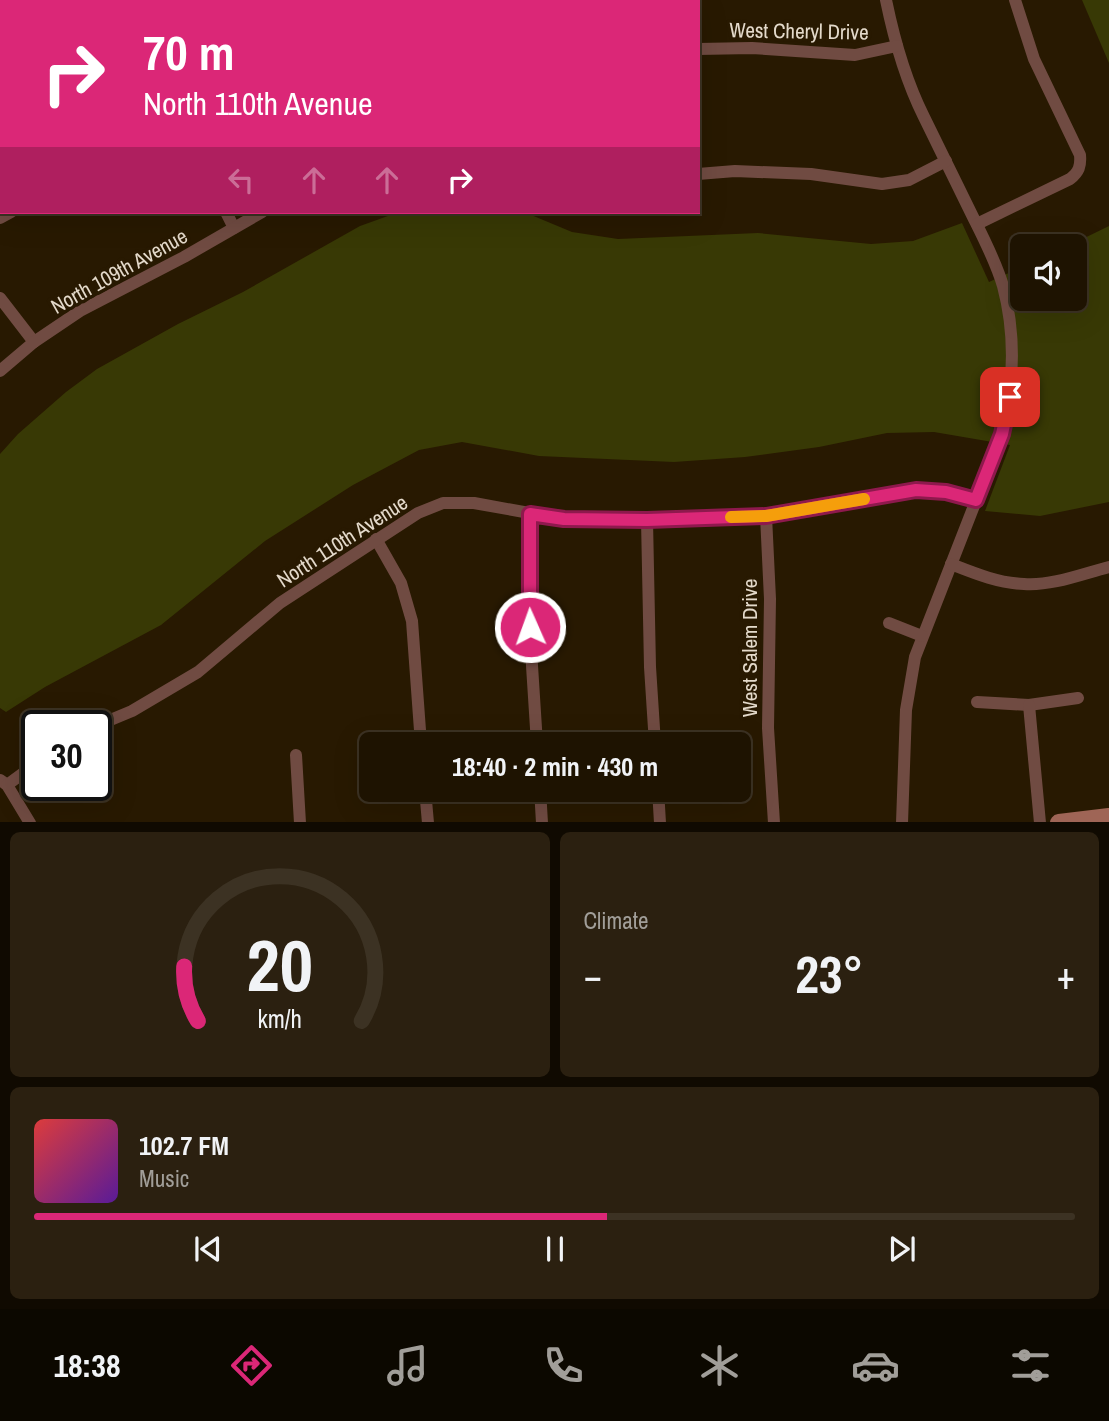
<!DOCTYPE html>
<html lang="en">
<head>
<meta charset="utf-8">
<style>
  :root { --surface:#1e1301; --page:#2b2010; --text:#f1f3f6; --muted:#a19e99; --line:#3c3223; --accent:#db2777 }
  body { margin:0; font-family:"Archivo Narrow",sans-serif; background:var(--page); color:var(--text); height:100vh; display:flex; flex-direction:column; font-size:26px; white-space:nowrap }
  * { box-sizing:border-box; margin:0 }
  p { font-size:23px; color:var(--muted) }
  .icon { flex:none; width:38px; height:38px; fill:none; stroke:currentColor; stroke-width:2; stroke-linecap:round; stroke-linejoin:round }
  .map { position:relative; height:822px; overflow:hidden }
  .sheet { display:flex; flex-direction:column; gap:10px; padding:10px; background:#100a01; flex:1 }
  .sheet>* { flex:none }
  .guide { position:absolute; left:0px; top:0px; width:700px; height:214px; box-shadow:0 7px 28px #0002,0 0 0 2px var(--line); background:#db2777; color:#fff; overflow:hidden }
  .tools { position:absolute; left:1010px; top:234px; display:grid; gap:14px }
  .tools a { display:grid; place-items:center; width:77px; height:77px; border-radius:10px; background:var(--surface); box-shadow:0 7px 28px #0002,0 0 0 2px var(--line); font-size:35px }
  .speed { position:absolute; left:21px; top:710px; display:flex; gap:14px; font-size:35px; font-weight:700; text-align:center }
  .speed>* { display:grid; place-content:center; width:91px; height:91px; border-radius:50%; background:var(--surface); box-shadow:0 7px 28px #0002,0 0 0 2px var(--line); line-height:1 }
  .speed .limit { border:4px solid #111; border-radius:10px; background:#fff; color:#111 }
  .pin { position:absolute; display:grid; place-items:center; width:60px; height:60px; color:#fff; margin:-30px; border-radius:14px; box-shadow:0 4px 10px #0006 }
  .me { position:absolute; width:77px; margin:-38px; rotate:358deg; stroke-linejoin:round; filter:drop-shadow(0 0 5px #0008) }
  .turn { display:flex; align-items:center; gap:24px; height:147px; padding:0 28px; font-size:32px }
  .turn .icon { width:91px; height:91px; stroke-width:2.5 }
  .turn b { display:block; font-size:49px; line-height:60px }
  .lanes { display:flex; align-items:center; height:66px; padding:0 28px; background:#0003; justify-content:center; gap:35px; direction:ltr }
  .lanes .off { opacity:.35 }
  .big { font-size:52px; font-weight:700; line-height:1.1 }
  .sheet .card { flex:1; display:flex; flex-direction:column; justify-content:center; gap:10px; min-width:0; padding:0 24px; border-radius:10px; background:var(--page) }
  .sheet .dial { align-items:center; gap:0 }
  .dial svg { height:182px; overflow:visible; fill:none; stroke:var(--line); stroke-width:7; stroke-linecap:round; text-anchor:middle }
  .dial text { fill:var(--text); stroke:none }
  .song { display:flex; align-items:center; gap:21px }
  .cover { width:84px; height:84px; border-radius:10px; background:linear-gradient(135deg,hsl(0 70% 55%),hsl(270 70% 35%)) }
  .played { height:7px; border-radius:4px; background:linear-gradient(90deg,var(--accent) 55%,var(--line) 55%) }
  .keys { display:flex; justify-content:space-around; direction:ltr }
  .heat { display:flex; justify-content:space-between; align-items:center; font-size:38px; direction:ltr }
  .sheet .tiles { flex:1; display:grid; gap:10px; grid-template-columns:1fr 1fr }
  .card:last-child { grid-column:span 2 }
  .trip { position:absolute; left:359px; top:732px; width:392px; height:70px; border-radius:10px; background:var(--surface); box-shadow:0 7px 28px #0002,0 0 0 2px var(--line); font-weight:700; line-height:70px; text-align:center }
  .tabs { display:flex; height:112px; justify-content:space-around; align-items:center; background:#0c0800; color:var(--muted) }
  .tabs .icon { width:49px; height:49px }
  .tabs .active { color:var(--accent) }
  .tabs b { font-size:32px; color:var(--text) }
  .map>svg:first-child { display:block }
</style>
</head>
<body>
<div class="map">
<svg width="1109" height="823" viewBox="0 0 1109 823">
  <rect width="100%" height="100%" fill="#281901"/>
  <g fill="#383905">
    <path d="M1082 0H1109V63Z"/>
    <path d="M399 212H524L572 232 618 239 758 233 871 244 913 241 962 223 989 282 1022 267V299H1074V247H1066L1109 226V502L1040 516 985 511 1010 445 934 432 887 433 819 447 745 457 674 462 539 456 462 442 419 450 353 485 265 541 161 625 45 687 6 712 0 708V454L18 434 66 392 97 369 178 324 243 292 360 226Z"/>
  </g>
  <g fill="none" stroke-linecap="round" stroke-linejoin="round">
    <g stroke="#704b42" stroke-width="12">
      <path d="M125 0V2"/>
      <path d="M250 0V2"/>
      <path d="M371 0V2"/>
      <path d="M532 0 535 2"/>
      <path d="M886 0C894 39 906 81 924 117 940 150 957 184 973 217 984 239 996 262 1003 286 1016 335 1014 385 1002 434L915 657 906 710 902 823"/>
      <path d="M698 49 752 48 855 55 897 46"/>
      <path d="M698 174 735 171 811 174 882 184 909 180 946 161"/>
      <path d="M226 212 234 228"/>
      <path d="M0 218 11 212"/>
      <path d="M977 224 1070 179C1079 172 1081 166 1080 155L1034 59 1015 0"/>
      <path d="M0 298 34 342"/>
      <path d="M0 371 34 342 80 311 184 257 262 212"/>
      <path d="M530 514 528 603 537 744"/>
      <path d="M766 516 770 599 768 728 774 823"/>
      <path d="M647 520 650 667 655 744"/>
      <path d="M376 539 401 583 412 621 421 744"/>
      <path d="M951 564C974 573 998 583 1024 584 1052 586 1082 574 1109 567"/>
      <path d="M889 623 922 636"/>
      <path d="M977 702 1029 705 1078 698"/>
      <path d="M1029 705 1040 823"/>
      <path d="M96 726 132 711 198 672 280 603 418 513 443 503H474L563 519 647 520 766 516 916 490 946 492 976 501"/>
      <path d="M296 755 300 823"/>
      <path d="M0 780 7 785 30 823"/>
      <path d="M7 785 37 763"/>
      <path d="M425 789 428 823"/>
      <path d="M540 789 542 823"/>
      <path d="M658 789 660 823"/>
    </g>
    <path stroke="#9f6556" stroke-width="18" d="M1059 823 1109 817"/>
  </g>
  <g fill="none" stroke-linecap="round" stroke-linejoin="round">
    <defs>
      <path id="route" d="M530 627V514L564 519 647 520 766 516 916 490 946 492 976 500 1002 434 1010 397"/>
    </defs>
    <use href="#route" stroke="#8e194d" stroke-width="18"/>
    <use href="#route" stroke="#db2777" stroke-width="12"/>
    <path stroke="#f59e0b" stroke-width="12" d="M731 517 766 516 864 499"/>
  </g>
  <g text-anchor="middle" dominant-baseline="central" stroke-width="7" stroke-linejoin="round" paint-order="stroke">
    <g font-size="21" fill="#e4dacb" stroke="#281901">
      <text transform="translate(799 31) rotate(1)">West Cheryl Drive</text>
      <text transform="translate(119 271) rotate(-29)">North 109th Avenue</text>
      <text transform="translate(342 541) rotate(-33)">North 110th Avenue</text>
      <text transform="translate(749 648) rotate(-90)">West Salem Drive</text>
    </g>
  </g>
</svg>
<div class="tools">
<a><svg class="icon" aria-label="sound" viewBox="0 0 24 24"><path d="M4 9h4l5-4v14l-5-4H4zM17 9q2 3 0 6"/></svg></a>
</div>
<div class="speed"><div class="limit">30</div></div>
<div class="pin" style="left:1010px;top:397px;background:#d93025"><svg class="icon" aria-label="arrive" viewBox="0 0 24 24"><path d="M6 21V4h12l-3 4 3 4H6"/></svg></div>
<svg class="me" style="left:530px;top:627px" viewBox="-20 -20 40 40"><circle r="17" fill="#db2777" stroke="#fff" stroke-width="3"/><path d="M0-11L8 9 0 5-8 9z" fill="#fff"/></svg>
<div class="trip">18:40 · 2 min · 430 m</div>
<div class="guide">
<div class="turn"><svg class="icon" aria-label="right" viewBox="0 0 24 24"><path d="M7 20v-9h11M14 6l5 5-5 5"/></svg><div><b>70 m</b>North 110th Avenue</div></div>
<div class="lanes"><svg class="icon off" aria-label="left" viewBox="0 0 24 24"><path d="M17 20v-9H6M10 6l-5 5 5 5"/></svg><svg class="icon off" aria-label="ahead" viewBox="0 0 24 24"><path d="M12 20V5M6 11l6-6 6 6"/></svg><svg class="icon off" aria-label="ahead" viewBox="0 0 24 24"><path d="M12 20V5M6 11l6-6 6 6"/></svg><svg class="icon" aria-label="right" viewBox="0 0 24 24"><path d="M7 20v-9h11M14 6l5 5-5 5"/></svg></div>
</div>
</div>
<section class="sheet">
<div class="tiles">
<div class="card dial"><svg viewBox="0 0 100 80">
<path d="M14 69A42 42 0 1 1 86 69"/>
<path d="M14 69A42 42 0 0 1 8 45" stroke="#db2777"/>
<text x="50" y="56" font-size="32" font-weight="700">20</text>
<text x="50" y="72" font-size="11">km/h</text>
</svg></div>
<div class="card"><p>Climate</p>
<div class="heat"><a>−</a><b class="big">23°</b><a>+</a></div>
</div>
<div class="card">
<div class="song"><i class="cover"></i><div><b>102.7 FM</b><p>Music</p></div></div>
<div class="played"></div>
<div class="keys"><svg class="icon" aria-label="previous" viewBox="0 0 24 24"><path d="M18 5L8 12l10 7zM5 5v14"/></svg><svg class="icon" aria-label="pause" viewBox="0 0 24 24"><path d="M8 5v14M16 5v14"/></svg><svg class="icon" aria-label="next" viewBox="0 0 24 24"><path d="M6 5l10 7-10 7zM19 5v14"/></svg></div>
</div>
</div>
</section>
<nav class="tabs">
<b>18:38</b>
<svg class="icon active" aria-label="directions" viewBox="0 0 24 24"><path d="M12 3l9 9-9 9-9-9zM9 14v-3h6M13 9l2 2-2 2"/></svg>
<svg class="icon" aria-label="music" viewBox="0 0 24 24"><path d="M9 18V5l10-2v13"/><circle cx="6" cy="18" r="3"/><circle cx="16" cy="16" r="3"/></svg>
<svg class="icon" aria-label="phone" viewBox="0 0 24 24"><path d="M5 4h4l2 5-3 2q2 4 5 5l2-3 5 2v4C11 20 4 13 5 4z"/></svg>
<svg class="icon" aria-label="climate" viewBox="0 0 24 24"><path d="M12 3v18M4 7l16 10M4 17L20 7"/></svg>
<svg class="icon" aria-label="car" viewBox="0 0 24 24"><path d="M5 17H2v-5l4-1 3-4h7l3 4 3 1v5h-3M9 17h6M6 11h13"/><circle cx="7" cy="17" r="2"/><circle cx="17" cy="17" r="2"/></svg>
<svg class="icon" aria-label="filters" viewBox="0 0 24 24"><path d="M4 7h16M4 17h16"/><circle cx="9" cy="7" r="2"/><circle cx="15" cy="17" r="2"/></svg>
</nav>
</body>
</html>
